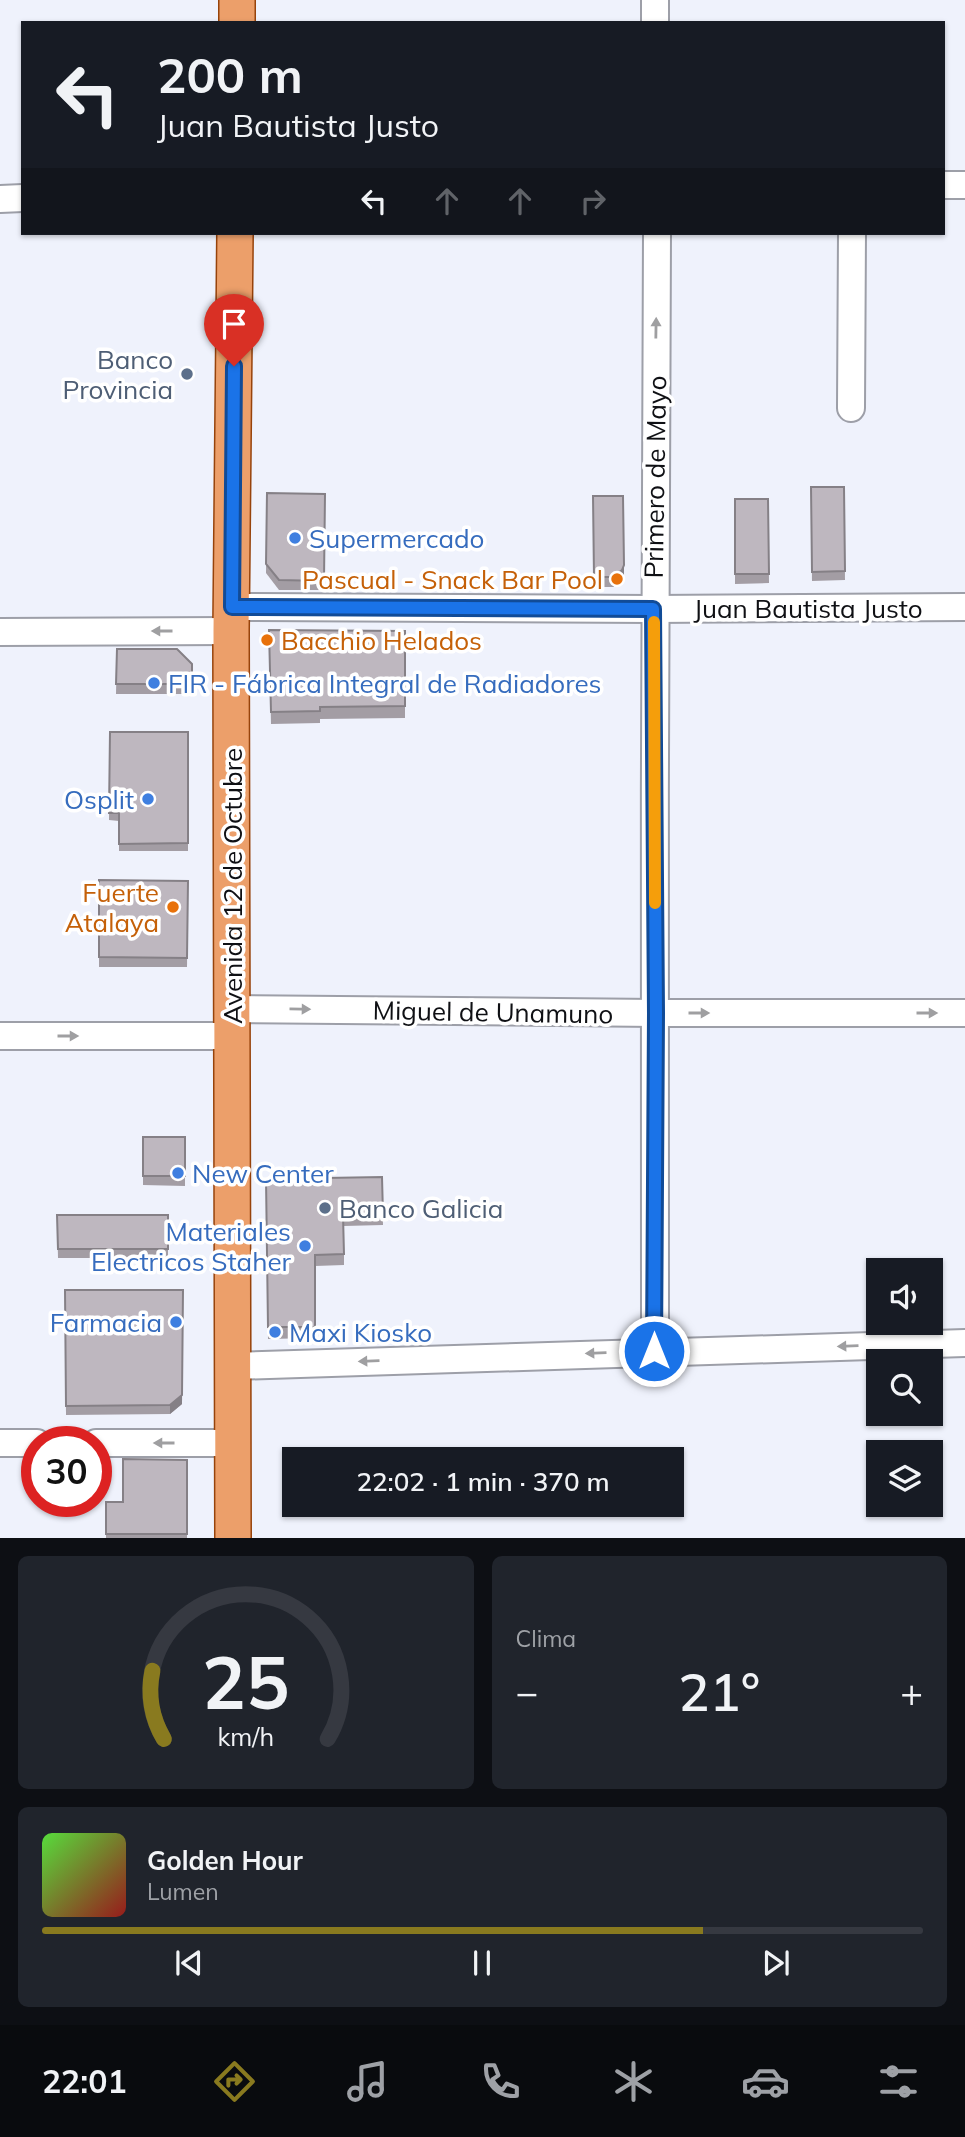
<!DOCTYPE html>
<html lang="es">
<head>
<meta charset="utf-8">
<style>
  :root { --surface:#171b24; --page:#20242c; --text:#f1f3f6; --muted:#9ea1a6; --line:#363941; --accent:#897a1f }
  body { margin:0; font-family:Mulish,sans-serif; background:var(--page); color:var(--text); height:100vh; display:flex; flex-direction:column; font-size:26px; white-space:nowrap }
  * { box-sizing:border-box; margin:0 }
  p { font-size:23px; color:var(--muted) }
  .icon { flex:none; width:38px; height:38px; fill:none; stroke:currentColor; stroke-width:2; stroke-linecap:round; stroke-linejoin:round }
  .map { position:relative; height:1538px; overflow:hidden }
  .panel { display:flex; flex-direction:column; gap:18px; padding:18px; background:#0d0f14; flex:1 }
  .panel>* { flex:none }
  .hud { position:absolute; left:21px; top:21px; width:924px; height:214px; border-radius:0px; box-shadow:0 2px 5px #0004; background:#171b24; color:var(--text); overflow:hidden }
  .controls { position:absolute; left:866px; top:1258px; display:grid; gap:14px }
  .controls a { display:grid; place-items:center; width:77px; height:77px; border-radius:0px; background:var(--surface); box-shadow:0 2px 5px #0004; font-size:35px }
  .speed { position:absolute; left:21px; top:1426px; display:flex; gap:14px; font-size:35px; font-weight:700; text-align:center }
  .speed>* { display:grid; place-content:center; width:91px; height:91px; border-radius:50%; background:var(--surface); box-shadow:0 2px 5px #0004; line-height:1 }
  .speed .limit { border:10px solid #d22; background:#fff; color:#111 }
  .pin { position:absolute; display:grid; place-items:center; width:60px; height:60px; color:#fff; margin:-72px -30px; border-radius:50% 50% 50% 0; rotate:-45deg; box-shadow:0 0 7px #0007 }
  .pin .icon { rotate:45deg }
  .me { position:absolute; width:77px; margin:-38px; rotate:0deg; stroke-linejoin:round; filter:drop-shadow(0 0 5px #0008) }
  .turn { display:flex; align-items:center; gap:24px; height:147px; padding:0 21px; font-size:32px }
  .turn .icon { width:91px; height:91px; stroke-width:2.5 }
  .turn b { display:block; font-size:49px; line-height:60px }
  .lanes { display:flex; align-items:center; height:66px; padding:0 21px; background:#0003; justify-content:center; gap:35px; direction:ltr }
  .lanes .off { opacity:.35 }
  .big { font-size:52px; font-weight:600; line-height:1.1 }
  .panel .card { flex:1; display:flex; flex-direction:column; justify-content:center; gap:10px; min-width:0; padding:0 24px; border-radius:10px; background:var(--page) }
  .panel .dial { align-items:center; gap:0 }
  .dial svg { height:182px; overflow:visible; fill:none; stroke:var(--line); stroke-width:7; stroke-linecap:round; text-anchor:middle }
  .dial text { fill:var(--text); stroke:none }
  .song { display:flex; align-items:center; gap:21px }
  .cover { width:84px; height:84px; border-radius:10px; background:linear-gradient(135deg,hsl(110 70% 55%),hsl(0 70% 35%)) }
  .played { height:7px; border-radius:4px; background:linear-gradient(90deg,var(--accent) 75%,var(--line) 75%) }
  .keys { display:flex; justify-content:space-around; direction:ltr }
  .heat { display:flex; justify-content:space-between; align-items:center; font-size:38px; direction:ltr }
  .panel .tiles { flex:1; display:grid; gap:18px; grid-template-columns:1fr 1fr }
  .card:last-child { grid-column:span 2 }
  .trip { position:absolute; left:282px; top:1447px; width:402px; height:70px; border-radius:0px; background:var(--surface); box-shadow:0 2px 5px #0004; font-weight:600; line-height:70px; text-align:center }
  .dock { display:flex; height:112px; justify-content:space-around; align-items:center; background:#090b0e; color:var(--muted) }
  .dock .icon { width:49px; height:49px }
  .dock .current { color:var(--accent) }
  .dock b { font-size:32px; color:var(--text) }
  .map>svg:first-child { display:block }
</style>
</head>
<body>
<div class="map">
<svg width="965" height="1539" viewBox="0 0 965 1539">
  <rect width="100%" height="100%" fill="#eff2fc"/>
  <g fill="none" stroke-linecap="round" stroke-linejoin="round">
    <defs>
      <g id="minor">
        <path d="M655 0V23"/>
        <path d="M943 185H965"/>
        <path d="M0 199 23 198"/>
        <path d="M851 408 852 233"/>
        <path d="M232 607 653 609 965 607"/>
        <path d="M0 632 231 631"/>
        <path d="M232 1009 656 1013H965"/>
        <path d="M0 1036H232"/>
        <path d="M655 1351C656 978 653 606 657 233"/>
        <path d="M234 1366 965 1343"/>
        <path d="M0 1443H37"/>
        <path d="M96 1443H233"/>
      </g>
      <g id="major">
        <path d="M237 23V0"/>
        <path d="M233 1539 231 631 235 233"/>
      </g>
    </defs>
    <use href="#minor" stroke="#9d9fa8" stroke-width="30"/>
    <use href="#major" stroke="#97430b" stroke-width="38"/>
    <use href="#minor" stroke="#fff" stroke-width="26"/>
    <use href="#major" stroke="#ec9f6a" stroke-width="35"/>
  </g>
  <g fill="#a39da4">
    <path d="M811 487H844L845 580 812 581Z"/>
    <path d="M267 493 325 494 324 590H279L266 573Z"/>
    <path d="M593 496 624 574 622 579 613 587H594Z"/>
    <path d="M735 499H768L769 583 735 584Z"/>
    <path d="M269 630 405 631V718L320 719V723L271 724Z"/>
    <path d="M117 649 192 664V694H116Z"/>
    <path d="M110 732H188V851H119V821L109 820Z"/>
    <path d="M99 880 188 881 187 967H99Z"/>
    <path d="M143 1137H185V1186L143 1185Z"/>
    <path d="M382 1177 383 1225 344 1226V1265L315 1266V1338L268 1339 266 1179Z"/>
    <path d="M57 1215H168V1258H58Z"/>
    <path d="M65 1290 182 1404 170 1414 66 1415Z"/>
    <path d="M187 1460V1538H106V1502H123Z"/>
  </g>
  <g fill="#858086">
    <path d="M624 565V574L622 579 613 587V577Z"/>
    <path d="M183 1299 182 1404 170 1414V1405Z"/>
  </g>
  <g fill="#beb7bf" stroke="#858086" stroke-width="2">
    <path d="M811 487H844L845 571 812 572Z"/>
    <path d="M267 493 325 494 324 581 279 580 266 564Z"/>
    <path d="M593 496H623L624 565 622 570 613 577H594Z"/>
    <path d="M735 499H768L769 574H735Z"/>
    <path d="M269 630 405 631V706L320 707V711L271 712Z"/>
    <path d="M117 649H177L192 664V684H116Z"/>
    <path d="M110 732H188V843L119 844V813H109Z"/>
    <path d="M99 880 188 881 187 958 99 957Z"/>
    <rect x="143" y="1137" width="42" height="39"/>
    <path d="M382 1177 383 1214 343 1215 344 1254 315 1255V1327H268L266 1179Z"/>
    <path d="M57 1215H168V1249H58Z"/>
    <path d="M65 1290H183L182 1395 170 1405 66 1406Z"/>
    <path d="M123 1459 187 1460V1534H106V1502H123Z"/>
  </g>
  <defs><path id="oneway-solid" d="M-6-.8H1V-3.2L6.5 0L1 3.2V.8H-6Z" transform="scale(1.75)"/></defs>
  <g fill="#9f9fa1">
    <use href="#oneway-solid" transform="translate(656 328) rotate(-89)"/>
    <use href="#oneway-solid" transform="translate(162 631) rotate(180)"/>
    <use href="#oneway-solid" transform="translate(300 1009) rotate(1)"/>
    <use href="#oneway-solid" transform="translate(699 1013)"/>
    <use href="#oneway-solid" transform="translate(927 1013)"/>
    <use href="#oneway-solid" transform="translate(68 1036)"/>
    <use href="#oneway-solid" transform="translate(848 1346) rotate(178)"/>
    <use href="#oneway-solid" transform="translate(596 1353) rotate(178)"/>
    <use href="#oneway-solid" transform="translate(369 1361) rotate(178)"/>
    <use href="#oneway-solid" transform="translate(164 1443) rotate(180)"/>
  </g>
  <g fill="none" stroke-linecap="round" stroke-linejoin="round">
    <defs>
      <path id="route" d="M234 366 232 607 653 609 656 1013 654 1351"/>
    </defs>
    <use href="#route" stroke="#114b97" stroke-width="18"/>
    <use href="#route" stroke="#1a73e8" stroke-width="12"/>
    <path stroke="#f59e0b" stroke-width="12" d="M654 622 655 903"/>
  </g>
  <g fill="#5c6f8a" stroke="#fff" stroke-width="2.5">
    <circle cx="187" cy="374" r="7"/>
    <circle cx="325" cy="1208" r="7"/>
  </g>
  <g fill="#3f7fe0" stroke="#fff" stroke-width="2.5">
    <circle cx="295" cy="538" r="7"/>
    <circle cx="154" cy="683" r="7"/>
    <circle cx="148" cy="799" r="7"/>
    <circle cx="178" cy="1173" r="7"/>
    <circle cx="305" cy="1246" r="7"/>
    <circle cx="176" cy="1322" r="7"/>
    <circle cx="275" cy="1332" r="7"/>
  </g>
  <g fill="#e8710a" stroke="#fff" stroke-width="2.5">
    <circle cx="617" cy="579" r="7"/>
    <circle cx="267" cy="640" r="7"/>
    <circle cx="173" cy="907" r="7"/>
  </g>
  <g text-anchor="middle" dominant-baseline="central" stroke-width="7" stroke-linejoin="round" paint-order="stroke">
    <g font-size="26" fill="#4e5e75" stroke="#fff" text-anchor="end">
      <text x="173" y="359">Banco<tspan x="173" dy="30">Provincia</tspan></text>
      <text x="339" y="1208" text-anchor="start">Banco Galicia</text>
    </g>
    <g font-size="26" fill="#0f1014" stroke="#fff">
      <text transform="translate(655 477) rotate(-89)">Primero de Mayo</text>
      <text x="808" y="608">Juan Bautista Justo</text>
      <text transform="translate(232 886) rotate(-90)">Avenida 12 de Octubre</text>
      <text transform="translate(493 1012) rotate(1)">Miguel de Unamuno</text>
    </g>
    <g font-size="26" fill="#366cbe" stroke="#fff" text-anchor="start">
      <text x="309" y="538">Supermercado</text>
      <text x="168" y="683">FIR - Fábrica Integral de Radiadores</text>
      <text x="134" y="799" text-anchor="end">Osplit</text>
      <text x="192" y="1173">New Center</text>
      <text x="291" y="1231" text-anchor="end">Materiales<tspan x="291" dy="30">Electricos Staher</tspan></text>
      <text x="162" y="1322" text-anchor="end">Farmacia</text>
      <text x="289" y="1332">Maxi Kiosko</text>
    </g>
    <g font-size="26" fill="#c56008" stroke="#fff" text-anchor="end">
      <text x="603" y="579">Pascual - Snack Bar Pool</text>
      <text x="281" y="640" text-anchor="start">Bacchio Helados</text>
      <text x="159" y="892">Fuerte<tspan x="159" dy="30">Atalaya</tspan></text>
    </g>
  </g>
</svg>
<div class="controls">
<a><svg class="icon" aria-label="sound" viewBox="0 0 24 24"><path d="M4 9h4l5-4v14l-5-4H4zM17 9q2 3 0 6"/></svg></a>
<a><svg class="icon" aria-label="search" viewBox="0 0 24 24"><circle cx="10" cy="10" r="6"/><path d="M15 15l6 6"/></svg></a>
<a><svg class="icon" aria-label="layers" viewBox="0 0 24 24"><path d="M12 4l9 5-9 5-9-5zM3 14l9 5 9-5"/></svg></a>
</div>
<div class="speed"><div class="limit">30</div></div>
<div class="pin" style="left:234px;top:366px;background:#d93025"><svg class="icon" aria-label="arrive" viewBox="0 0 24 24"><path d="M6 21V4h12l-3 4 3 4H6"/></svg></div>
<svg class="me" style="left:654px;top:1351px" viewBox="-20 -20 40 40"><circle r="17" fill="#1a73e8" stroke="#fff" stroke-width="3"/><path d="M0-11L8 9 0 5-8 9z" fill="#fff"/></svg>
<div class="trip">22:02 · 1 min · 370 m</div>
<div class="hud">
<div class="turn"><svg class="icon" aria-label="left" viewBox="0 0 24 24"><path d="M17 20v-9H6M10 6l-5 5 5 5"/></svg><div><b>200 m</b>Juan Bautista Justo</div></div>
<div class="lanes"><svg class="icon" aria-label="left" viewBox="0 0 24 24"><path d="M17 20v-9H6M10 6l-5 5 5 5"/></svg><svg class="icon off" aria-label="ahead" viewBox="0 0 24 24"><path d="M12 20V5M6 11l6-6 6 6"/></svg><svg class="icon off" aria-label="ahead" viewBox="0 0 24 24"><path d="M12 20V5M6 11l6-6 6 6"/></svg><svg class="icon off" aria-label="right" viewBox="0 0 24 24"><path d="M7 20v-9h11M14 6l5 5-5 5"/></svg></div>
</div>
</div>
<section class="panel">
<div class="tiles">
<div class="card dial"><svg viewBox="0 0 100 80">
<path d="M14 69A42 42 0 1 1 86 69"/>
<path d="M14 69A42 42 0 0 1 9 39" stroke="#897a1f"/>
<text x="50" y="56" font-size="32" font-weight="700">25</text>
<text x="50" y="72" font-size="11">km/h</text>
</svg></div>
<div class="card"><p>Clima</p>
<div class="heat"><a>−</a><b class="big">21°</b><a>+</a></div>
</div>
<div class="card">
<div class="song"><i class="cover"></i><div><b>Golden Hour</b><p>Lumen</p></div></div>
<div class="played"></div>
<div class="keys"><svg class="icon" aria-label="previous" viewBox="0 0 24 24"><path d="M18 5L8 12l10 7zM5 5v14"/></svg><svg class="icon" aria-label="pause" viewBox="0 0 24 24"><path d="M8 5v14M16 5v14"/></svg><svg class="icon" aria-label="next" viewBox="0 0 24 24"><path d="M6 5l10 7-10 7zM19 5v14"/></svg></div>
</div>
</div>
</section>
<nav class="dock">
<b>22:01</b>
<svg class="icon current" aria-label="directions" viewBox="0 0 24 24"><path d="M12 3l9 9-9 9-9-9zM9 14v-3h6M13 9l2 2-2 2"/></svg>
<svg class="icon" aria-label="music" viewBox="0 0 24 24"><path d="M9 18V5l10-2v13"/><circle cx="6" cy="18" r="3"/><circle cx="16" cy="16" r="3"/></svg>
<svg class="icon" aria-label="phone" viewBox="0 0 24 24"><path d="M5 4h4l2 5-3 2q2 4 5 5l2-3 5 2v4C11 20 4 13 5 4z"/></svg>
<svg class="icon" aria-label="climate" viewBox="0 0 24 24"><path d="M12 3v18M4 7l16 10M4 17L20 7"/></svg>
<svg class="icon" aria-label="car" viewBox="0 0 24 24"><path d="M5 17H2v-5l4-1 3-4h7l3 4 3 1v5h-3M9 17h6M6 11h13"/><circle cx="7" cy="17" r="2"/><circle cx="17" cy="17" r="2"/></svg>
<svg class="icon" aria-label="filters" viewBox="0 0 24 24"><path d="M4 7h16M4 17h16"/><circle cx="9" cy="7" r="2"/><circle cx="15" cy="17" r="2"/></svg>
</nav>
</body>
</html>
